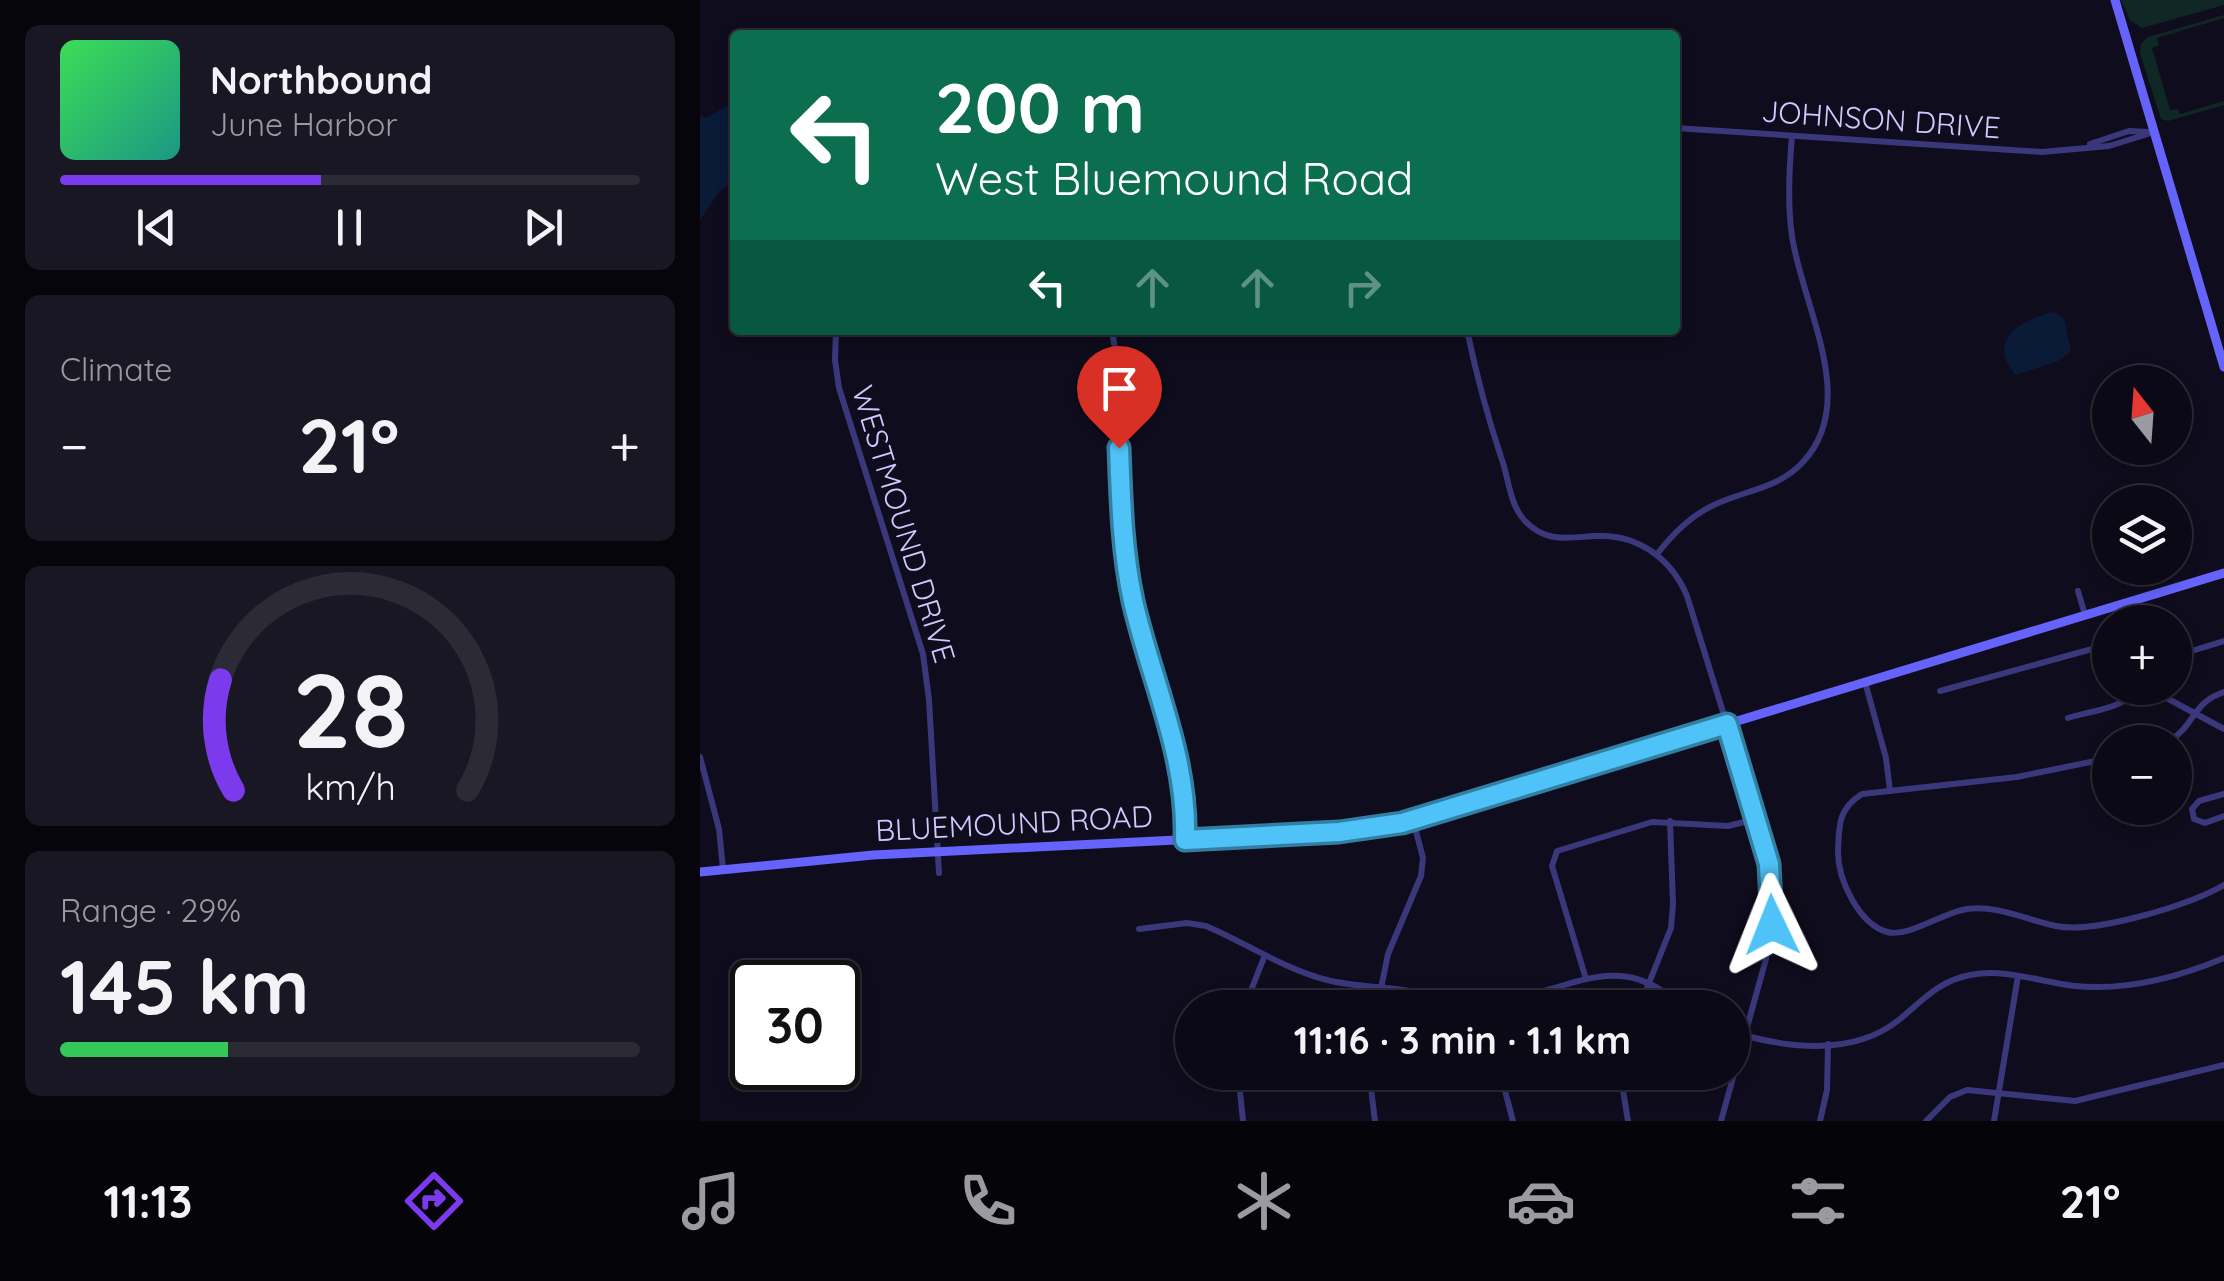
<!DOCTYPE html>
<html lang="en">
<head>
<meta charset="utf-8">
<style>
  :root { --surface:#0b0916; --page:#191723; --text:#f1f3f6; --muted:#9a9aa1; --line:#2b2a35; --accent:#7c3aed }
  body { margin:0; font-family:Quicksand,sans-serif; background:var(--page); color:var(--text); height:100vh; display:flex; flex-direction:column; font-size:38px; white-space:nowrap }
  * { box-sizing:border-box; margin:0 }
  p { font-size:32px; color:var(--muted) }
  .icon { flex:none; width:55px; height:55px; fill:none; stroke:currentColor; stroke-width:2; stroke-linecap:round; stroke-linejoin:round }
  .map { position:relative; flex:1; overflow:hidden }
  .panel { display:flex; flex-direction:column; gap:25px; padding:25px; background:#06050c; width:700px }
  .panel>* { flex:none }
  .hud { position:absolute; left:30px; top:30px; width:950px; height:305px; border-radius:10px; box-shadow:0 5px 15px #0003,0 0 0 2px var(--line); background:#0b6e4f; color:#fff; overflow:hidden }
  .needle { width:65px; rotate:343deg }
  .fabs { position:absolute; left:1392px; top:365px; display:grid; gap:20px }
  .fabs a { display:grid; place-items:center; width:100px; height:100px; border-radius:50%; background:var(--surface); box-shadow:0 5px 15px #0003,0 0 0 2px var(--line); font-size:50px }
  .speed { position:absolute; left:30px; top:960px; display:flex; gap:20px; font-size:50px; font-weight:700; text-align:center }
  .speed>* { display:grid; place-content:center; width:130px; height:130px; border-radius:50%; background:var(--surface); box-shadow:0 5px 15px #0003,0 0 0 2px var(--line); line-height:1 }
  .speed .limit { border:5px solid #111; border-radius:15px; background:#fff; color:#111 }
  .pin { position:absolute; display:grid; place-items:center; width:85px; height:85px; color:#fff; margin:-102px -42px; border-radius:50% 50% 50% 0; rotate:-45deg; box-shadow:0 0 10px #0007 }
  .pin .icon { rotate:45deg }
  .me { position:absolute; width:110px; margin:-55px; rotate:358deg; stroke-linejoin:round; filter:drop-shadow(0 0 8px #0008) }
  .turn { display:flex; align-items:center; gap:35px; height:210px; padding:0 40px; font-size:45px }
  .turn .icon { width:130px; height:130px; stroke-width:2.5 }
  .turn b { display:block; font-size:70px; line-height:85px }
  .lanes { display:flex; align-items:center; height:95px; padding:0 40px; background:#0003; justify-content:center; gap:50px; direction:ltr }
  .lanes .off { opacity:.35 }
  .big { font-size:75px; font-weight:800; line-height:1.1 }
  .panel .card { flex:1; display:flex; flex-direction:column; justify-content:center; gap:15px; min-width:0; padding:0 35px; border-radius:15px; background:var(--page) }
  .panel .dial { align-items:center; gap:0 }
  .dial svg { height:260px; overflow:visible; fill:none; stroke:var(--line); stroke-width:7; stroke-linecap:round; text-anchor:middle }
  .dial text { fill:var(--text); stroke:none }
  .song { display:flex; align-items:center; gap:30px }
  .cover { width:120px; height:120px; border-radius:15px; background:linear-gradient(135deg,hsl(130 70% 55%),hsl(170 70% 35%)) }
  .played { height:10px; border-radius:5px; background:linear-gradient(90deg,var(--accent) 45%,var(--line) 45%) }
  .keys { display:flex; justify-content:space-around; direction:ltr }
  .heat { display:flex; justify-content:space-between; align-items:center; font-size:55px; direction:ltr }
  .charge { height:15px; border-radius:8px; background:linear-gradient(90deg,#34c759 29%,var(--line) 0) }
  .trip { position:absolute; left:475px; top:990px; width:575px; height:100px; border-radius:50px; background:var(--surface); box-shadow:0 5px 15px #0003,0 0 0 2px var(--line); font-weight:800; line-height:100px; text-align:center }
  .tab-bar { display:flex; height:160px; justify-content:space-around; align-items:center; background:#040409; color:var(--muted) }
  .tab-bar .icon { width:70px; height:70px }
  .tab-bar .selected { color:var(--accent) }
  .tab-bar b { font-size:45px; color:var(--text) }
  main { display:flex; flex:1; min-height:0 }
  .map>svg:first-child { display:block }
</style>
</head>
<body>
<main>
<section class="panel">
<div class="card">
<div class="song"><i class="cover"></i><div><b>Northbound</b><p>June Harbor</p></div></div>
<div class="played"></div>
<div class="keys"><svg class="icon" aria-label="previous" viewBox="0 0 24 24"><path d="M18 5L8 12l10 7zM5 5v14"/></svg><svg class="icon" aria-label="pause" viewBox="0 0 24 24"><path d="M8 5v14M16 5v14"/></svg><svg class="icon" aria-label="next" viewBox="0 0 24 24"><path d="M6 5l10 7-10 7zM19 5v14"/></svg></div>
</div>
<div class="card"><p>Climate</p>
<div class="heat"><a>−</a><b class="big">21°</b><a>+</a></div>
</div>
<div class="card dial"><svg viewBox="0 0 100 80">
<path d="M14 69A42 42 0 1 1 86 69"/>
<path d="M14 69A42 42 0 0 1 10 35" stroke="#7c3aed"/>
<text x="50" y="56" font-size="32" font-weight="700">28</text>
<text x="50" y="72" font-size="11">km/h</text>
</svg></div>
<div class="card"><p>Range · 29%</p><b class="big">145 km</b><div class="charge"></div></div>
</section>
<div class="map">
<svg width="1524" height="1121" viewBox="0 0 1524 1121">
  <rect width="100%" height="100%" fill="#0f0c1d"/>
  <g fill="#0f2725">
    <path d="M1421 0H1524V5L1442 28 1430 20Z"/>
    <path d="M1524 15V18L1457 38 1459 45 1452 48 1470 110 1478 109 1480 114 1524 101V105L1468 121 1461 119 1440 53 1441 44 1448 37Z"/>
  </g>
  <g fill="#0a1b38">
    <path d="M35 97V180L19 192 0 220V116L6 118 30 104Z"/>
    <path d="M1354 312 1364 319 1371 351 1358 361 1316 375C1284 340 1323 319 1354 312Z"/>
  </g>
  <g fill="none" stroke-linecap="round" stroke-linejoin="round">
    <g stroke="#3a387b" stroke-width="6">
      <path d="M975 128 1342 152 1409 146 1454 132"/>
      <path d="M1390 144 1429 131 1450 132"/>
      <path d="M136 330 135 360 139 388 223 654 229 700 239 873"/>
      <path d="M412 330C426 412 415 498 429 580 444 668 488 749 485 840"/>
      <path d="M767 330C776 373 787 415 801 457 809 478 809 504 825 521 847 544 870 537 897 536 939 534 972 560 987 596L1060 831 1072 883V925L1066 959 1021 1121"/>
      <path d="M957 554C973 534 990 516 1014 505 1045 490 1078 489 1103 462 1160 401 1102 306 1092 236 1087 203 1089 169 1092 136"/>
      <path d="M1378 591 1385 615"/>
      <path d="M1475 656 1524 641"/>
      <path d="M1165 682 1186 758 1190 791"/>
      <path d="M1448 688 1524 729"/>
      <path d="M1240 691 1410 644"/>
      <path d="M1368 718C1391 711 1425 708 1440 688"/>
      <path d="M1468 742C1496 725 1492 702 1524 692"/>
      <path d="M0 757 19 829 23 869"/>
      <path d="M1410 758 1317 777 1162 794C1138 809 1139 825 1138 852 1138 880 1159 924 1187 932 1208 938 1244 912 1267 909 1299 905 1326 920 1356 926 1395 934 1489 905 1524 885"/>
      <path d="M1524 794 1499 801 1492 809 1494 819 1505 823 1524 816"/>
      <path d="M439 929 487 923 506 926C546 943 584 969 627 980 669 991 720 983 756 1008"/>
      <path d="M886 979 852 866 857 851 952 822 1028 826 1056 819"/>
      <path d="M544 1008 565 955"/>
      <path d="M677 1008 688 954 721 876 723 858 713 820"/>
      <path d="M802 1008C821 997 841 992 861 986 916 969 941 971 986 1008"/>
      <path d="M939 1008 971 928 973 904 970 821"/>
      <path d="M1032 1032C1086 1048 1154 1057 1200 1019 1223 1000 1239 981 1270 975 1305 968 1341 982 1375 986 1425 991 1479 977 1524 958"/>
      <path d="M538 1072 543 1121"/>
      <path d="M669 1072 675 1121"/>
      <path d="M800 1072 813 1121"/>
      <path d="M920 1072 928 1121"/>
      <path d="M1120 1121 1127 1090 1128 1044"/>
      <path d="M1226 1121 1250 1097 1267 1090 1375 1101 1524 1065"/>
      <path d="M1294 1121 1318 976"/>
    </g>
    <g stroke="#6563fb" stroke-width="9">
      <path d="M1415 0 1524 367"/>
      <path d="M0 872 173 855 639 832 702 823 1524 573"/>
    </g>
  </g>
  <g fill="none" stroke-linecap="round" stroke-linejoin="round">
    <defs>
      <path id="route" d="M419 448C421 499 422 550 433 601 451 680 488 756 485 840L639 832 702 823 1027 724 1069 864 1072 925"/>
    </defs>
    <use href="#route" stroke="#337fa1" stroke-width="25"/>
    <use href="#route" stroke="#4fc3f7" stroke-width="18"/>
  </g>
  <g text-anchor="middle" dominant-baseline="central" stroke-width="10" stroke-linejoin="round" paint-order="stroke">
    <g font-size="30" fill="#cfc9fe" stroke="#0f0c1d">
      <text transform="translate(1181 119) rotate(4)">JOHNSON DRIVE</text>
      <text transform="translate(204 524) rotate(73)">WESTMOUND DRIVE</text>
      <text transform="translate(314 823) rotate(-3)">BLUEMOUND ROAD</text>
    </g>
  </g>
</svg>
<div class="fabs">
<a><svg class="needle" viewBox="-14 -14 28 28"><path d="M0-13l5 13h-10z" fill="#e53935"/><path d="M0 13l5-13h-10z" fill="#9a9aa1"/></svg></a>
<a><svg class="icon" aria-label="layers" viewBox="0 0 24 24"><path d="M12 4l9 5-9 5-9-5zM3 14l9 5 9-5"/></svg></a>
<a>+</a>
<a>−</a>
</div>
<div class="speed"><div class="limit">30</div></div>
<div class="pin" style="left:419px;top:448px;background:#d93025"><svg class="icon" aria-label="arrive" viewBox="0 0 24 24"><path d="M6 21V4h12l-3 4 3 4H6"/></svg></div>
<svg class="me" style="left:1072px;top:925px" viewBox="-20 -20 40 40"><path d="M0-17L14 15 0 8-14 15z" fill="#4fc3f7" stroke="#fff" stroke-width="4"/></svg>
<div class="trip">11:16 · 3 min · 1.1 km</div>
<div class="hud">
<div class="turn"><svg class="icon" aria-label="left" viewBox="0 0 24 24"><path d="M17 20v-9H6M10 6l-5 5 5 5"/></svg><div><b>200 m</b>West Bluemound Road</div></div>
<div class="lanes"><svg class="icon" aria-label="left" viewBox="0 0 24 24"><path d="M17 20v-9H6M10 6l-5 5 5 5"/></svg><svg class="icon off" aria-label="ahead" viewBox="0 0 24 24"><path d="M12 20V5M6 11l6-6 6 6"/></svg><svg class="icon off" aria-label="ahead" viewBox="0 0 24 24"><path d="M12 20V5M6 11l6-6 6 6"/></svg><svg class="icon off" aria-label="right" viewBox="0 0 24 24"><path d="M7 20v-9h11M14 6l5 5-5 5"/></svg></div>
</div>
</div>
</main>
<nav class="tab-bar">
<b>11:13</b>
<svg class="icon selected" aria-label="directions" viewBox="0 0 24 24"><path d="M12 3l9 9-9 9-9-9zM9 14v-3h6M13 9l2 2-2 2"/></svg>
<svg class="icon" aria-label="music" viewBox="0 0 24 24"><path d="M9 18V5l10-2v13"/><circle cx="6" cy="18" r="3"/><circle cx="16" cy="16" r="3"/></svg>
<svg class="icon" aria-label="phone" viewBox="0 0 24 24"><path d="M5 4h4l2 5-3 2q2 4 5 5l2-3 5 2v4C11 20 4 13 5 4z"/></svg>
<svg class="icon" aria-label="climate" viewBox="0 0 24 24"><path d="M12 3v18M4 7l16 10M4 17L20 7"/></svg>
<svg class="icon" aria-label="car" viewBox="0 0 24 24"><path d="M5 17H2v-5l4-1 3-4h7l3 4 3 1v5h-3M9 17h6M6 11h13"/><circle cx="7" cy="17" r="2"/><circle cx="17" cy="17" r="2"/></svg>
<svg class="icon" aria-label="filters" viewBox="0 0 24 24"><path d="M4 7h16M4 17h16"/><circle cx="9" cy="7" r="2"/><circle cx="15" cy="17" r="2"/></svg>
<b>21°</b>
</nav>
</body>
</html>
